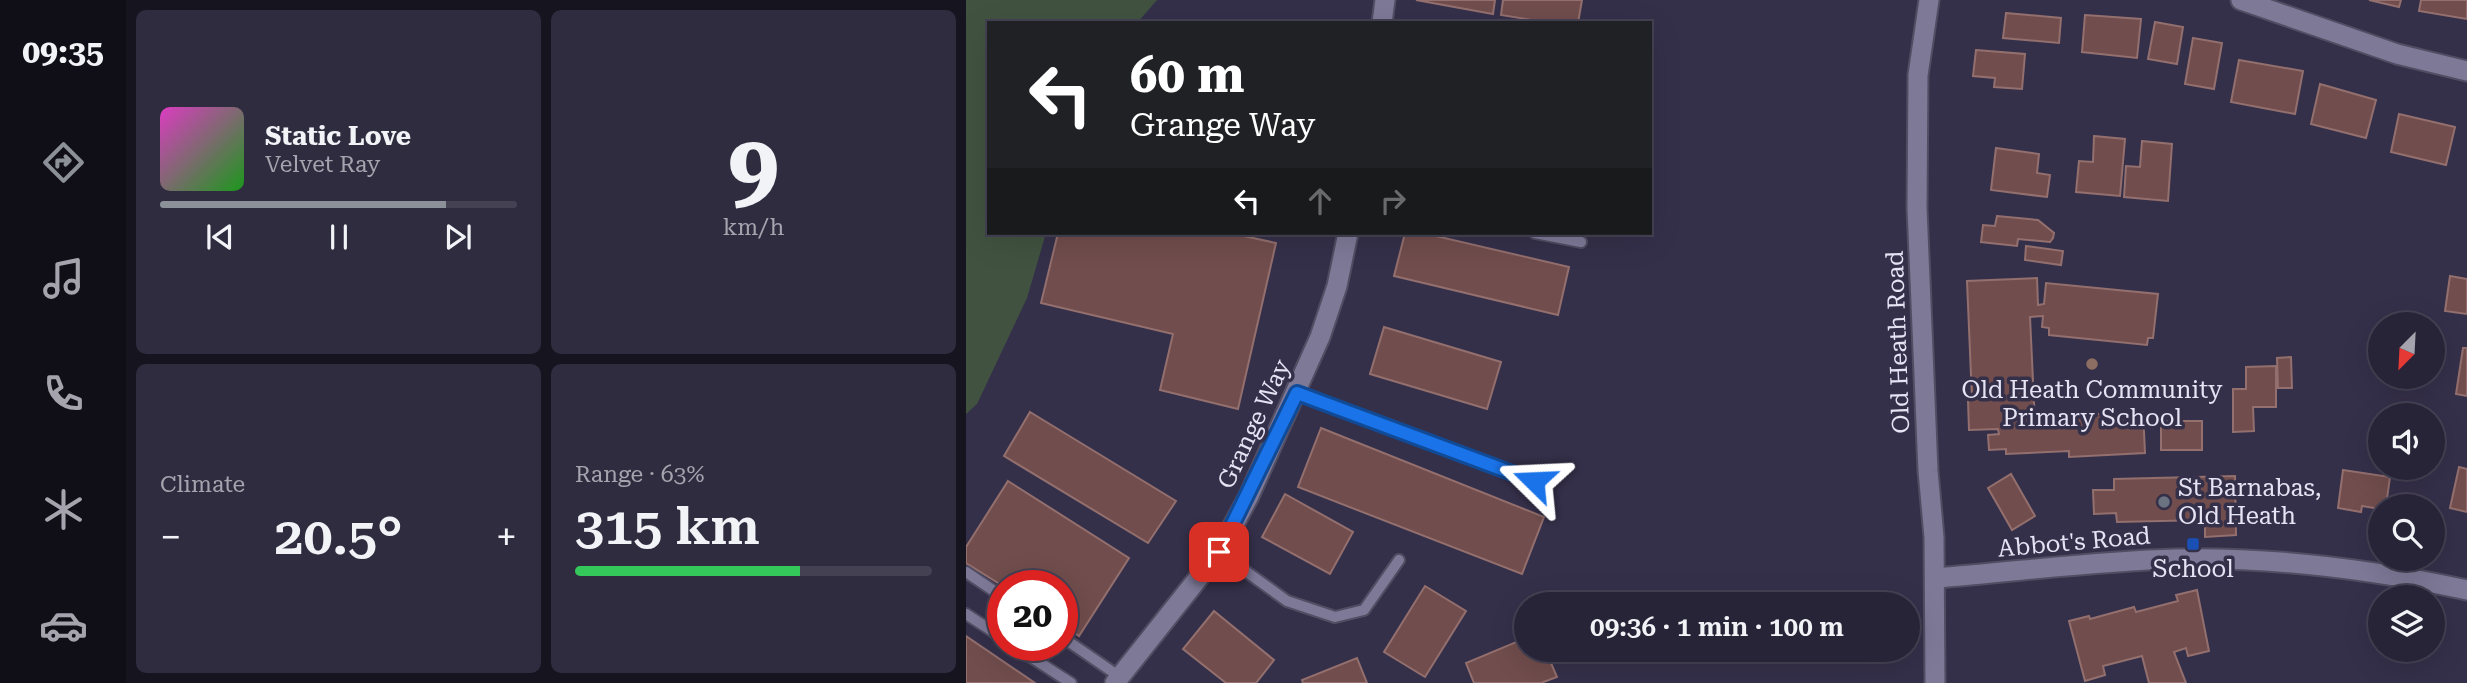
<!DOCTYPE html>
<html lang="en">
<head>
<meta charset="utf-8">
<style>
  :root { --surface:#282438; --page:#302c40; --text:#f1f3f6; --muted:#a5a4ae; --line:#444153; --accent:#8c9099 }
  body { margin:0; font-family:"Roboto Serif",serif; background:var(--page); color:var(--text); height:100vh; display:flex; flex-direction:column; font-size:26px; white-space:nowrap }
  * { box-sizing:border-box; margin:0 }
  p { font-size:23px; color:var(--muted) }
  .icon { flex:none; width:38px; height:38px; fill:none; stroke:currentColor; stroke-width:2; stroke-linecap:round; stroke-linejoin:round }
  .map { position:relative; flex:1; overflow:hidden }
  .sheet { display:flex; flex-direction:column; gap:10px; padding:10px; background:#16141f; width:840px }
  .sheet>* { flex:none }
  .hud { position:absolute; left:21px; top:21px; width:665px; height:214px; border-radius:0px; box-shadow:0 7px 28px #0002,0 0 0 2px var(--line); background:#202124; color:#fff; overflow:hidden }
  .needle { width:46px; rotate:204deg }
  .tools { position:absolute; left:1402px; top:312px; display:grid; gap:14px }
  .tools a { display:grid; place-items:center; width:77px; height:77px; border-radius:50%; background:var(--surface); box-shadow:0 7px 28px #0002,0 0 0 2px var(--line); font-size:35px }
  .speed { position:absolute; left:21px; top:570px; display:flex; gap:14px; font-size:35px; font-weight:700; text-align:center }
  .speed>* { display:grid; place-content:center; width:91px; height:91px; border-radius:50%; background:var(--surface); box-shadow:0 7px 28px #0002,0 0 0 2px var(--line); line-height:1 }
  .speed .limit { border:10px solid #d22; background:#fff; color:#111 }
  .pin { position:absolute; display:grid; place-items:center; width:60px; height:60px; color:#fff; margin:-30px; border-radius:14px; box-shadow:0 4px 10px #0006 }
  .me { position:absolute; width:77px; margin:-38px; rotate:291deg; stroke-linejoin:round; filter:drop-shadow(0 0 5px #0008) }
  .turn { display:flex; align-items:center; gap:24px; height:147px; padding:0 28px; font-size:32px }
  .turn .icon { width:91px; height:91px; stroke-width:2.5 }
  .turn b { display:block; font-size:49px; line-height:60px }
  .lanes { display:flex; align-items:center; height:66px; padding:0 28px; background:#0003; justify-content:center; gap:35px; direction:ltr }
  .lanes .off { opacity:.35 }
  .big { font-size:52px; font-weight:600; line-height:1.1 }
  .sheet .tile { flex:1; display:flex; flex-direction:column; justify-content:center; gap:10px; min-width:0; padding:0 24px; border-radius:10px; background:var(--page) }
  .sheet .dial { align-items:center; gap:0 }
  .dial b { font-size:91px; line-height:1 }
  .song { display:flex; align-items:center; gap:21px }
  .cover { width:84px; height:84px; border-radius:10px; background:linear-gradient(135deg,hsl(310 70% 55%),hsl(120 70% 35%)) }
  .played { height:7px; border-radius:4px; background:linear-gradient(90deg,var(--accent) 80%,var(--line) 80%) }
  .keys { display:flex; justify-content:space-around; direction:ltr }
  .heat { display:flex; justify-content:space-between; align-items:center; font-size:38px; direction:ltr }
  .charge { height:10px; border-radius:5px; background:linear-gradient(90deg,#34c759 63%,var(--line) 0) }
  .sheet .tiles { flex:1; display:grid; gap:10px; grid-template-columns:repeat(2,1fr) }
  .trip { position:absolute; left:548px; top:592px; width:406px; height:70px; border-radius:35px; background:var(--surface); box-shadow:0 7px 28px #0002,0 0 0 2px var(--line); font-weight:600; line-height:70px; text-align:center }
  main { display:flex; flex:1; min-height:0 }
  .dock { display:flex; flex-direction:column; width:126px; justify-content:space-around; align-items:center; background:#100e16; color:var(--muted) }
  .dock .icon { width:49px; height:49px }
  .dock .current { color:var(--accent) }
  .dock b { font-size:32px; color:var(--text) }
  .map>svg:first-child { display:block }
</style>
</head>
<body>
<main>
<nav class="dock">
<b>09:35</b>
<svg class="icon current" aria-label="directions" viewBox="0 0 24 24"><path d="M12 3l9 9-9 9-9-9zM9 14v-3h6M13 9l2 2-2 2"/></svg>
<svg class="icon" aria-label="music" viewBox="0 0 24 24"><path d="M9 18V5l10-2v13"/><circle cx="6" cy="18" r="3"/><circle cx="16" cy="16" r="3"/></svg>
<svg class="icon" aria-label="phone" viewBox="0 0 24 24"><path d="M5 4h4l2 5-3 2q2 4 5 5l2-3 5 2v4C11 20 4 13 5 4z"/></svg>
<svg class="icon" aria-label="climate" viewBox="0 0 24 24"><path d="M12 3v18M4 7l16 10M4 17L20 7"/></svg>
<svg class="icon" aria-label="car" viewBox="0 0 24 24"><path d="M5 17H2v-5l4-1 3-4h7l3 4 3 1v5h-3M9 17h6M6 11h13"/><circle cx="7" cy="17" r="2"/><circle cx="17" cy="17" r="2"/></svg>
</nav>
<section class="sheet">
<div class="tiles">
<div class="tile">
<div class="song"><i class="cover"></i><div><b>Static Love</b><p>Velvet Ray</p></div></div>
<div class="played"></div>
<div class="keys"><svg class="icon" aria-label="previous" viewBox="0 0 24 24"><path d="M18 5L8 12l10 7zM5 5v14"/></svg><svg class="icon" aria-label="pause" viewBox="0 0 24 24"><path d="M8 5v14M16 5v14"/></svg><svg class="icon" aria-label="next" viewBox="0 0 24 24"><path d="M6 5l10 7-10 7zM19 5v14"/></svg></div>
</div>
<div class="tile dial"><b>9</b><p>km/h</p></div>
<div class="tile"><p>Climate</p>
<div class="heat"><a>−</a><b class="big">20.5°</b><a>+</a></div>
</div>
<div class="tile"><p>Range · 63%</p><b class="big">315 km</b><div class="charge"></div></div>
</div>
</section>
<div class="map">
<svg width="1501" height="683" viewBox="0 0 1501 683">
  <rect width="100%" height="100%" fill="#35304a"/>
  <path fill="#415340" d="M0 0H191L171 23H23V233H80L61 298 11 404 0 414Z"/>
  <g fill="#714d4d" stroke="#936f6e" stroke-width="2">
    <path d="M450 0H529L527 14Z"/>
    <path d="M537 0H616L612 23H584L535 15Z"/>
    <path d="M1403 0H1435L1433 7Z"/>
    <path d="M1455 0H1501V19L1453 11Z"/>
    <path d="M1040 13 1095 18 1093 43 1037 38Z"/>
    <path d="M1119 15 1175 19 1171 58 1116 52Z"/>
    <path d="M1189 22 1217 27 1211 64 1182 59Z"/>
    <path d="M1227 38 1256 43 1248 89 1219 84Z"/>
    <path d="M1010 50 1059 54 1056 89 1028 87 1029 78 1007 76Z"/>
    <path d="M1273 60 1337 71 1329 114 1265 102Z"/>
    <path d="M1354 84 1410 100 1400 138 1345 124Z"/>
    <path d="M1433 114 1489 127 1480 165 1425 152Z"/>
    <path d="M1128 136 1159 139 1154 196 1110 192 1113 161 1127 162Z"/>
    <path d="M1176 141 1206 144 1202 201 1158 197 1160 166 1174 167Z"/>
    <path d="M1030 148 1073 154 1071 173 1084 175 1081 197 1025 190Z"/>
    <path d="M1031 216 1072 220 1088 233 1087 238 1084 242 1052 239 1051 246 1015 242 1017 225 1029 226Z"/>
    <path d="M92 233H264L310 243 272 409 194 390 207 334 75 303Z"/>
    <path d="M439 233H457L603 267 592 315 428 276Z"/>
    <path d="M1060 246 1097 251 1095 265 1059 260Z"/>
    <path d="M1484 276 1501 279V314L1479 311Z"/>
    <path d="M1071 278 1072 305 1078 304 1080 283 1192 294 1187 338H1182L1181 345 1083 335V328L1076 327 1077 316 1064 317 1069 424H1078L1077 416 1177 412 1179 453 1103 457V451L1040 454V449L1023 450 1022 435 1033 434 1032 429 1003 430 1002 400 1006 399 1001 281Z"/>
    <path d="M418 327 535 362 521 409 404 374Z"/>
    <path d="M1497 348H1501V396L1490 394Z"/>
    <path d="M1325 357 1326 388H1312L1311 358Z"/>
    <path d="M1310 366V407H1287L1288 431 1267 432V389H1280V367Z"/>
    <path d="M64 412 210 501 182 543 38 456Z"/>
    <rect x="1195" y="421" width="41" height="29"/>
    <path d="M355 428 578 517 556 574 332 487Z"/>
    <path d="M1493 467 1501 469V512L1484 508Z"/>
    <path d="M1377 470 1424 477 1420 506H1414V509L1396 506 1395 512 1372 508Z"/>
    <path d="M1045 474 1069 516 1046 530 1022 488Z"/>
    <path d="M1269 476 1270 535 1239 537V520L1151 522 1150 513 1128 514 1127 490H1148V479Z"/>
    <path d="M42 481 163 558 113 636 96 624V586H37L0 563V547Z"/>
    <path d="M319 494 387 532 364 574 296 537Z"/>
    <path d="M459 586 500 611 459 677 418 652Z"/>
    <path d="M1231 590 1243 651 1222 656 1220 648 1208 652 1220 683H1183L1176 656 1137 666 1139 675 1119 681 1103 621 1123 616 1124 619 1168 607 1170 612 1212 601 1210 595Z"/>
    <path d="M248 611 308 660 290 683H260L217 649Z"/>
    <path d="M0 636 69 683H0Z"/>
    <path d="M560 638V649H579L591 677 575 683H508L500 663Z"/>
    <path d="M391 658 401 683H337L336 680Z"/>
  </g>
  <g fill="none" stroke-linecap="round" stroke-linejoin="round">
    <defs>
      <g id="service">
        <path d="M569 233 615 242"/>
        <path d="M331 393 568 481"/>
        <path d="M253 552 321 601 369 617 398 610 433 560"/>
        <path d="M0 572 37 597"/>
        <path d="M0 614 37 638"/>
        <path d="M96 637 154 677"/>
        <path d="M48 646 105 683"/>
      </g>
      <g id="minor">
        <path d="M1275 0 1431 54 1501 71"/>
        <path d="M416 23 419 0"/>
        <path d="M149 683 253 552 283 496 354 337 371 286 382 233"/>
      </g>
      <g id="tertiary">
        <path d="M963 0 952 75 951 208 962 471 968 537 969 683"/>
        <path d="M969 578C1049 572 1129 561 1209 559 1308 557 1405 569 1501 590"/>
      </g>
    </defs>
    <use href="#service" stroke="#514d63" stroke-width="14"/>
    <use href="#minor" stroke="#514d63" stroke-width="23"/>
    <use href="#tertiary" stroke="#514d63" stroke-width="23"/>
    <use href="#service" stroke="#7e7997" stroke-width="10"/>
    <use href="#minor" stroke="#7e7997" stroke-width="19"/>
    <use href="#tertiary" stroke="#7e7997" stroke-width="19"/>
  </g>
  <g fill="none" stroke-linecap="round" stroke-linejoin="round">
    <defs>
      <path id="route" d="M253 552 331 393 568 481"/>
    </defs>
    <use href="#route" stroke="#114b97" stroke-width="18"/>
    <use href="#route" stroke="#1a73e8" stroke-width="12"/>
  </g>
  <circle fill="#8d6e63" stroke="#35304a" stroke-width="2.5" cx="1126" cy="364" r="7"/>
  <circle fill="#6b7280" stroke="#35304a" stroke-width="2.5" cx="1198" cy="502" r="7"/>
  <rect fill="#1a4fb4" stroke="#35304a" stroke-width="2.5" x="1220" y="537" width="14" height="14" rx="3.5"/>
  <g text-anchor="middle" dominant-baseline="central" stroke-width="7" stroke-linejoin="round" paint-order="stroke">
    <g font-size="24" fill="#e5e3f4" stroke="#35304a">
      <text transform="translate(932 342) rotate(-92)">Old Heath Road</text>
      <text transform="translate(288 424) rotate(-65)">Grange Way</text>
      <text transform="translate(1108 542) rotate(-5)">Abbot's Road</text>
    </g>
    <g font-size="24" fill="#e5e3f4" stroke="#35304a">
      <text x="1126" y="390">Old Heath Community<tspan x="1126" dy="28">Primary School</tspan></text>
      <text x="1212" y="488" text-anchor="start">St Barnabas,<tspan x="1212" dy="28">Old Heath</tspan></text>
      <text x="1227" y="569">School</text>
    </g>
  </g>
</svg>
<div class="tools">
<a><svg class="needle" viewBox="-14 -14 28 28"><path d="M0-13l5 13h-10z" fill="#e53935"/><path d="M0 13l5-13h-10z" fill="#a5a4ae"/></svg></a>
<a><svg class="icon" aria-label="sound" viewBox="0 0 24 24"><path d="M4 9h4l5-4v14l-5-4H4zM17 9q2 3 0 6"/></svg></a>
<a><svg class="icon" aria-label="search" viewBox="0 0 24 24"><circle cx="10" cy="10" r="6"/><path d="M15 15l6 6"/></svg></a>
<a><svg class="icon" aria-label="layers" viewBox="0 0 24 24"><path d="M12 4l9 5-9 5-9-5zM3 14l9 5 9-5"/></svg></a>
</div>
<div class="speed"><div class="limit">20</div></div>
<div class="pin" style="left:253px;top:552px;background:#d93025"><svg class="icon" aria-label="arrive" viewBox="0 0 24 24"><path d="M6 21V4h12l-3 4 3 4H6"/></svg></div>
<svg class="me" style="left:568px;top:481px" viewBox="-20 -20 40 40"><path d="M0-17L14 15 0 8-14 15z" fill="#1a73e8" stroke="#fff" stroke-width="4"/></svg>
<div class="trip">09:36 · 1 min · 100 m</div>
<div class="hud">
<div class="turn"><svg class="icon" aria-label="left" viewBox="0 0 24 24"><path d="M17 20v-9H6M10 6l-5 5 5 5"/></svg><div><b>60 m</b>Grange Way</div></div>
<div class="lanes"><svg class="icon" aria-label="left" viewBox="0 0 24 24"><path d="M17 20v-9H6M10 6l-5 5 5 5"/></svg><svg class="icon off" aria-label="ahead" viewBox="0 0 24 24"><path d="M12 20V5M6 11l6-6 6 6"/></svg><svg class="icon off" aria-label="right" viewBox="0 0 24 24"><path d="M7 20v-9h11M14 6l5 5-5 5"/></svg></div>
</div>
</div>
</main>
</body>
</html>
